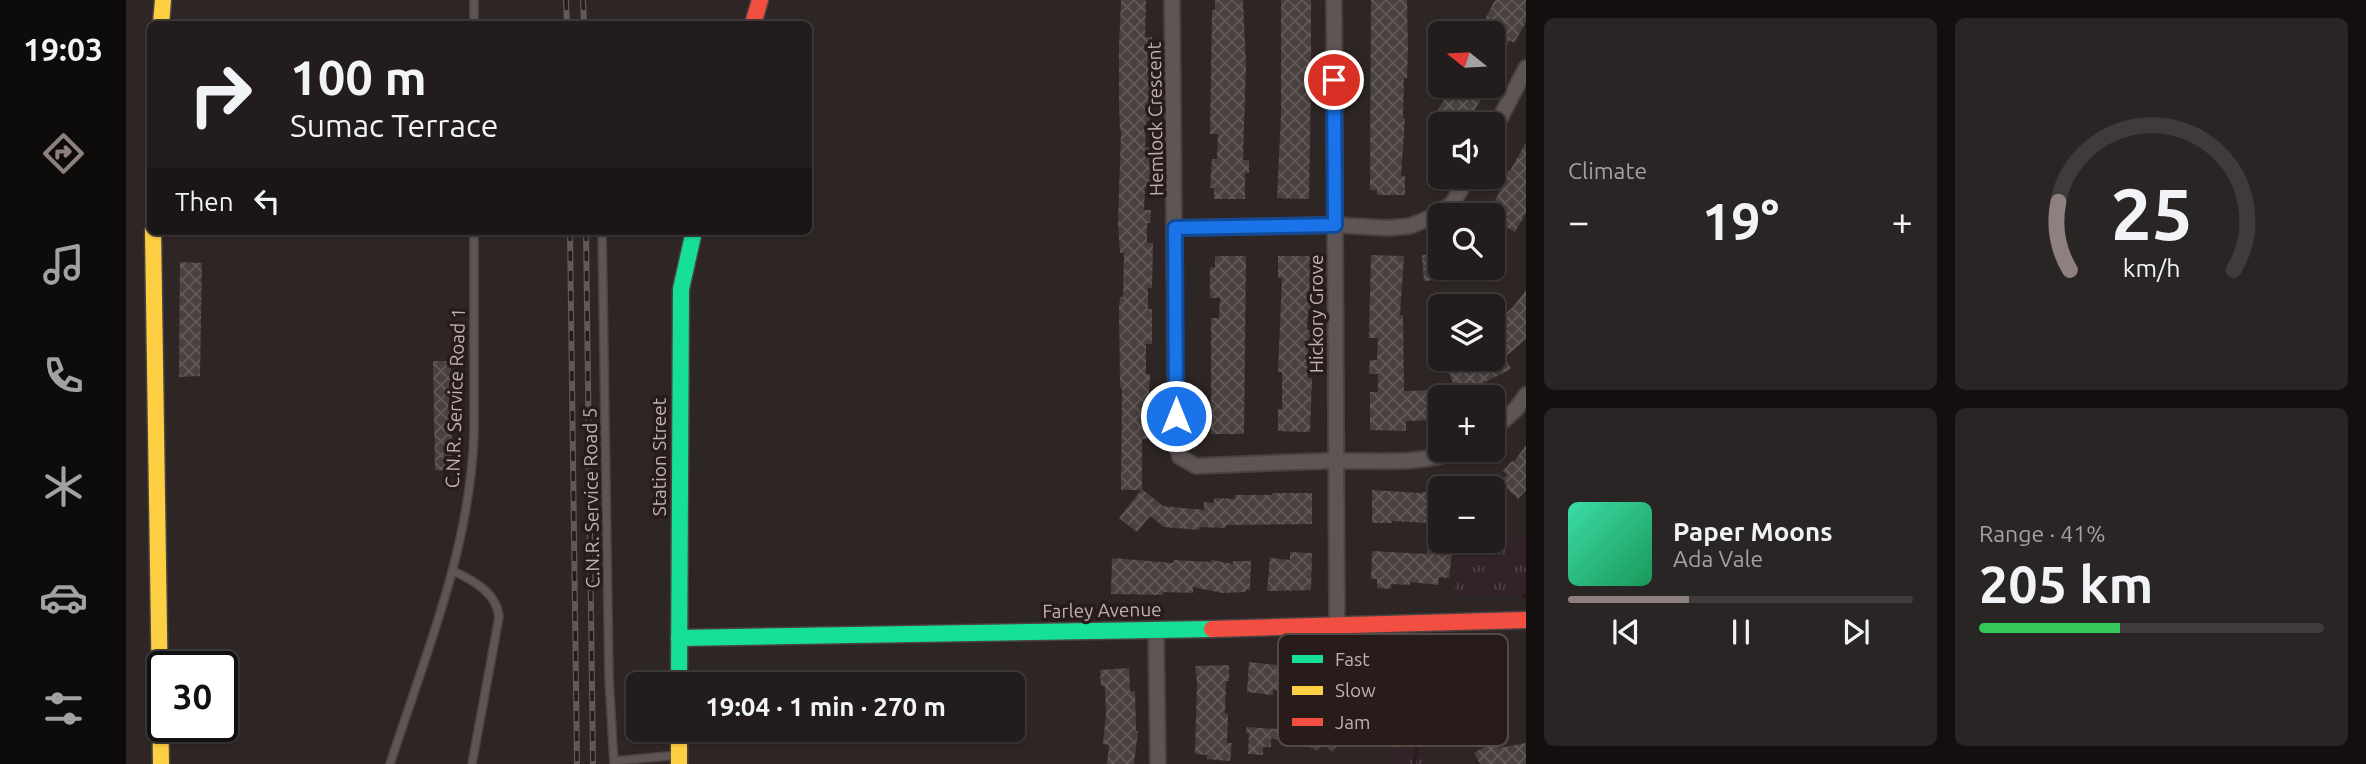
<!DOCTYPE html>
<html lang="en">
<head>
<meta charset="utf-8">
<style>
  :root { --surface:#221c1c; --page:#2a2525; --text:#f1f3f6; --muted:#a2a1a3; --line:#3f3a3b; --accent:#8d807e }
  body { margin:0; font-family:Ubuntu,sans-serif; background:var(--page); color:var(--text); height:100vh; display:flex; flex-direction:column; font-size:26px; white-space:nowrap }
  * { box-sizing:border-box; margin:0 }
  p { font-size:23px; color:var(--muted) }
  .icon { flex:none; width:38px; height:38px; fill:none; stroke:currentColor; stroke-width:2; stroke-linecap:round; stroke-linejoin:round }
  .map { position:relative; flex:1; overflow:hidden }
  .panel { display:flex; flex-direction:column; gap:18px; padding:18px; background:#130f0f; width:840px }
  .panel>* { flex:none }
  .banner { position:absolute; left:21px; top:21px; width:665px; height:214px; border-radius:10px; box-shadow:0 2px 5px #0004,0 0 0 2px var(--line); background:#221c1c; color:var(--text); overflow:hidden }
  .needle { width:46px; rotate:288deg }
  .controls { position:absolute; left:1302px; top:21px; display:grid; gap:14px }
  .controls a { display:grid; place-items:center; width:77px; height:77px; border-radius:10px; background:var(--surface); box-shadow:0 2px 5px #0004,0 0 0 2px var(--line); font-size:35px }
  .speed { position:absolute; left:21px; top:651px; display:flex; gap:14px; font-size:35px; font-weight:700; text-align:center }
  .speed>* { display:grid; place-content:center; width:91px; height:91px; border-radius:50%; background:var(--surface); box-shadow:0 2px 5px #0004,0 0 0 2px var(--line); line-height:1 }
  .speed .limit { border:4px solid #111; border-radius:10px; background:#fff; color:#111 }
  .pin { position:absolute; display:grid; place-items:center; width:60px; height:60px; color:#fff; margin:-30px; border:4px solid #fff; border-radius:50%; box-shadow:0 2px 7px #0007 }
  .me { position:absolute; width:77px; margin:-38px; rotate:0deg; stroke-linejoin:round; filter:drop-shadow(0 0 5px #0008) }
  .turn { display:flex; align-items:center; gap:24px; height:147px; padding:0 28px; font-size:32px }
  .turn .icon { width:91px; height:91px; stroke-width:2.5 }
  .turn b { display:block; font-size:49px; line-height:60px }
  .then { display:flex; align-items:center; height:66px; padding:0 28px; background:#0003; gap:14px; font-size:26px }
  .big { font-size:52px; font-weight:700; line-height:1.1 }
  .panel .tile { flex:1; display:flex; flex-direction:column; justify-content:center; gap:10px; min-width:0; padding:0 24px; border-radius:10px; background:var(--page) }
  .panel .dial { align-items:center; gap:0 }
  .dial svg { height:182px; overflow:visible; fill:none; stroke:var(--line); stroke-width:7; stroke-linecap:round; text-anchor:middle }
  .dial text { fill:var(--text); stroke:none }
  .song { display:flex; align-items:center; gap:21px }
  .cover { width:84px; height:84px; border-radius:10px; background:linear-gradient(135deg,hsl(160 70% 55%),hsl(150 70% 35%)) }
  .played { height:7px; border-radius:4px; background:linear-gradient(90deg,var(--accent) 35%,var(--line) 35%) }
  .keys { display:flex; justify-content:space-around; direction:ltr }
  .heat { display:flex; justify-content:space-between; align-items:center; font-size:38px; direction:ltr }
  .charge { height:10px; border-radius:5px; background:linear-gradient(90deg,#34c759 41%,var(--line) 0) }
  .panel .tiles { flex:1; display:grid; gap:18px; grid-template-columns:repeat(2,1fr) }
  .trip { position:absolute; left:500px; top:672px; width:399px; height:70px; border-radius:10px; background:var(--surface); box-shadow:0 2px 5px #0004,0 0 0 2px var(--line); font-weight:700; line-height:70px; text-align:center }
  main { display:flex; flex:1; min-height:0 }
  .menu { display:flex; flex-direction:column; width:126px; justify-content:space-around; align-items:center; background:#0e0b0b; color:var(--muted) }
  .menu .icon { width:49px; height:49px }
  .menu .selected { color:var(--accent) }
  .menu b { font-size:32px; color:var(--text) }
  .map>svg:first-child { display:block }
</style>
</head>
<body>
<main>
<nav class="menu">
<b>19:03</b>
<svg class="icon selected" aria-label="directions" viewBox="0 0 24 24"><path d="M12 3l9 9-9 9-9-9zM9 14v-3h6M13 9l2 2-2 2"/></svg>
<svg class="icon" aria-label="music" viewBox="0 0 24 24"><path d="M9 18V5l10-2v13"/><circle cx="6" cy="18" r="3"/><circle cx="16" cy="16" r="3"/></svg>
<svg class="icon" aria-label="phone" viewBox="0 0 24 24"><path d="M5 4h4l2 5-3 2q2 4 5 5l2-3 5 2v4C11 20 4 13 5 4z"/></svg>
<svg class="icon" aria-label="climate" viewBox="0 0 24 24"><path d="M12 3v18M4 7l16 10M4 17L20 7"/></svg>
<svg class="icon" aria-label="car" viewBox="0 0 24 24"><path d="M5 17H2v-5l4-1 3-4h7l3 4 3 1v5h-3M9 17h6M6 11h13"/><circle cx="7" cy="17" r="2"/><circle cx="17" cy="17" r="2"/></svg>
<svg class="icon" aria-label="filters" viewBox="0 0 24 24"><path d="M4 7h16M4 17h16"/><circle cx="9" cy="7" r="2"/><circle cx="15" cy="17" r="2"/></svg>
</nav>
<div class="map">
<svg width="1400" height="764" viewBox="0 0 1400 764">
  <defs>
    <pattern id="park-tufts" width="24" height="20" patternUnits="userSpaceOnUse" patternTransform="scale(1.75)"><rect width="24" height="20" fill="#322328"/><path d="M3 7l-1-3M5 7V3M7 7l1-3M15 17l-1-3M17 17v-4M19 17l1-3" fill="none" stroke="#4e4145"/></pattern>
    <pattern id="building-cross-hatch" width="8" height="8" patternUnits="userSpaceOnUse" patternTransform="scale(1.75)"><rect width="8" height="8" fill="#494140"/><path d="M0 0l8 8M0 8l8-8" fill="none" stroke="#615a59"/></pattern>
  </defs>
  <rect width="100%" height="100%" fill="#2e2625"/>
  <g fill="url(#park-tufts)">
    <path d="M1400 538V596L1328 597V541Z"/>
    <path d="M1379 646 1383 707 1307 744 1302 764H1260L1270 731 1271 649Z"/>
  </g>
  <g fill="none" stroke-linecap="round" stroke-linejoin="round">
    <g stroke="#2e1b17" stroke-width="3.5">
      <path d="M1398 597 1400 594"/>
      <path d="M1288 764C1291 752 1292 738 1297 727 1311 695 1339 670 1366 650"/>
    </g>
  </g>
  <g fill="url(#building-cross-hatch)">
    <path d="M995 0H1020L1019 37H1026L1027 109V121H1020L1019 147 1026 148V175H1028V188H1019L1018 210H1025L1024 223H1021V243H1027L1026 288H1022V309H1026V344H1020V374H1024L1023 395H1025L1023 439H1016V490H995L996 388H994L993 308 994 297H997L998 253H994L992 223 995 131H994L993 106V48Z"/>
    <path d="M1089 0H1117L1120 64 1117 160H1123V173H1119V199H1088V188H1084L1086 159H1091L1092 134H1084L1086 10H1089Z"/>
    <path d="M1155 0H1185V65H1188L1187 77H1185L1183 199 1151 198 1155 116Z"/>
    <path d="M1245 0H1281L1282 50 1281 78H1278L1277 118H1279L1275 176H1279V195H1251V190H1244Z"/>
    <path d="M1369 0H1400V22L1388 43 1384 40 1367 72V33H1352Z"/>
    <path d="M1323 86H1363L1340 124H1316L1307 119 1321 94 1319 93Z"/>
    <path d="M1314 132V173L1303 166 1308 156 1303 153Z"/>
    <path d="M1400 142V213L1389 232 1367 220V215H1361L1378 184 1377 183 1383 170 1384 171Z"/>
    <path d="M1314 254V268H1321L1322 279 1298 281 1296 255Z"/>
    <path d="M1245 255 1278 256 1274 315H1277L1278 391 1314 390V420L1280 421V431L1244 430V392H1252V374H1243L1244 360H1251L1252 338H1243Z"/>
    <path d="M1089 256H1120L1118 434H1085V318H1093L1094 298H1084V267L1089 268Z"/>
    <path d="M1152 256H1187L1186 310H1182L1181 330H1187V342H1182V378H1186L1184 432 1152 431V409H1156V372H1152L1156 278H1152Z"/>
    <path d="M54 262 76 263 74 376 53 377Z"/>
    <path d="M1400 290V339L1379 357 1385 369 1355 384 1361 397H1333L1323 373 1356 359H1367V343L1378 338 1367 325 1387 307Z"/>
    <path d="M307 361H325L326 471 309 470Z"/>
    <path d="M1400 445V490L1392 499 1374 482 1381 475 1377 471 1386 461 1388 462Z"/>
    <path d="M1353 477 1357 488H1324V487Z"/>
    <path d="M1016 489 1037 506 1078 510V502L1088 503V498L1109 499V495H1146V493H1186V524L1100 525 1099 528 1073 527V530L1038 527 1024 516 1011 532 993 518Z"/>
    <path d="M1246 490 1293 493 1314 490V522L1302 523 1266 521V523H1246Z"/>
    <path d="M1301 550 1326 552 1323 578 1313 577 1312 585 1284 582V585L1265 584V589L1251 588V579H1245L1246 551 1301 554Z"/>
    <path d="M1164 552 1186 553 1185 590 1141 591 1144 558 1164 560Z"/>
    <path d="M986 558 1047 563 1048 560 1085 562 1086 560 1107 564V561H1125L1124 590 1120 589V592L1096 593 1067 587V593L1037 592V595L985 594Z"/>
    <path d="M1252 658 1268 659 1267 689 1237 688 1236 691 1206 690V692L1147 690V695L1121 692 1123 662 1151 665V663H1181V659H1211L1252 662Z"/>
    <path d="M1103 665V681H1100L1099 714H1102L1101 743H1106L1104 761 1081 759V755L1069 754 1071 682 1069 666Z"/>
    <path d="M1003 668 1004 691H1009L1010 731H1012L1008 764H981L983 745 977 744 980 714 979 686H975L974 670Z"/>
    <path d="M1201 719 1220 736 1206 752 1197 744 1191 751 1187 748 1145 738V747H1137V755L1122 754 1123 733H1120L1121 727 1151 729 1153 720 1193 729Z"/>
    <path d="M1369 741 1373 748 1400 743V764H1354L1348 753Z"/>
  </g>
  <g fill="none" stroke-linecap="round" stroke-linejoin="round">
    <defs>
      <g id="lane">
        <path d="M348 24V0"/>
        <path d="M476 231 483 678 488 764"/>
        <path d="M327 571C347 580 371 593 373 617L346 764"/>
        <path d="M488 761 553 755"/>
        <path d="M264 764C299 656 344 549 348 434V231"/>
      </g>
      <g id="street">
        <path d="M1046 0 1050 443 1054 457 1070 466C1116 464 1161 462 1206 461 1249 460 1293 466 1334 450"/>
        <path d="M1208 0 1211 627"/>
        <path d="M1367 132 1400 68"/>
        <path d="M1049 228 1209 225 1262 228 1284 226 1306 217 1326 204 1342 177"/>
        <path d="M1367 430 1390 409 1400 395"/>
        <path d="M1030 630 1032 764"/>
      </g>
      <g id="fast">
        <path d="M553 638 1086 629"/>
        <path d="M553 684 555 289 568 231"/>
      </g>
      <g id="slow">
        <path d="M35 24 37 0"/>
        <path d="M27 231 35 764"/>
        <path d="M553 730V764"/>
      </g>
      <g id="jam">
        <path d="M627 24 634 0"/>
        <path d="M1086 629 1400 620"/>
      </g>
    </defs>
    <use href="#lane" stroke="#4b4342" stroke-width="10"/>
    <use href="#street" stroke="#4b4342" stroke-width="18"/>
    <use href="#fast" stroke="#4b4342" stroke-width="19"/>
    <use href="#slow" stroke="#4b4342" stroke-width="19"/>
    <use href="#jam" stroke="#4b4342" stroke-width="19"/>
    <use href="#lane" stroke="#5d5654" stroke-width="7"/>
    <use href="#street" stroke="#5d5654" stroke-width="14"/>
    <use href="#fast" stroke="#16e098" stroke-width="16"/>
    <use href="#slow" stroke="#ffcf43" stroke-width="16"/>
    <use href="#jam" stroke="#f24e42" stroke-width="16"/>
    <defs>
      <g id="rail">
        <path d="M440 0 441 24"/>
        <path d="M457 0 458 24"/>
        <path d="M444 231 451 764"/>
        <path d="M460 231 467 764"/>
      </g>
    </defs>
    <use href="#rail" stroke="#605958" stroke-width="6"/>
    <use href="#rail" stroke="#271c1a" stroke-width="3.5" stroke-dasharray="10" stroke-linecap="butt"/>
  </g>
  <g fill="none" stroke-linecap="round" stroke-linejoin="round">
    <defs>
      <path id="route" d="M1050 416 1049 228 1209 225 1208 80"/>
    </defs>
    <use href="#route" stroke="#114b97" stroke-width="18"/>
    <use href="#route" stroke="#1a73e8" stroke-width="12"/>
  </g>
  <g text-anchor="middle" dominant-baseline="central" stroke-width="7" stroke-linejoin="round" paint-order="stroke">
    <g font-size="19" fill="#c0b1ae" stroke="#271c1a">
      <text transform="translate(1029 119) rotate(-91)">Hemlock Crescent</text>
      <text transform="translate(1190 314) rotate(-90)">Hickory Grove</text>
      <text transform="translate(329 398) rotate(-88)">C.N.R. Service Road 1</text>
      <text transform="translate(533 457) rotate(-90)">Station Street</text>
      <text transform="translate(465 498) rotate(-91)">C.N.R. Service Road 5</text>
      <text transform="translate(976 610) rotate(-1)">Farley Avenue</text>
    </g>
  </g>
  <rect x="1152" y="634" width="230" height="112" rx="10" fill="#271c1a" stroke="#554946" stroke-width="2"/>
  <rect x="1166" y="655" width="31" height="8" fill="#16e098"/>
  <rect x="1166" y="686" width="31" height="9" fill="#ffcf43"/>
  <rect x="1166" y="718" width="31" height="8" fill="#f24e42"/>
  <g font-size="19" fill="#c0b1ae">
    <text x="1209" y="666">Fast</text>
    <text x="1209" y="697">Slow</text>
    <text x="1209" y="729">Jam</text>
  </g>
</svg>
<div class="controls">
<a><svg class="needle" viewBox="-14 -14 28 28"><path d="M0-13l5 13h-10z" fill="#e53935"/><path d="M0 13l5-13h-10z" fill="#a2a1a3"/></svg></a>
<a><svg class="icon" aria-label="sound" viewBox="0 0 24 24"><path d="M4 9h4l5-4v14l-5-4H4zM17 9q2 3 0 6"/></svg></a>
<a><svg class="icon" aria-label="search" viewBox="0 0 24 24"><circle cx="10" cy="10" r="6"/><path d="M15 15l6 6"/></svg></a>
<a><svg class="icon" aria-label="layers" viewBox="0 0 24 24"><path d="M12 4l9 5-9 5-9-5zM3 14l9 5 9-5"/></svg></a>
<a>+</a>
<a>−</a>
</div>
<div class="speed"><div class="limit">30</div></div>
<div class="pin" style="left:1208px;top:80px;background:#d93025"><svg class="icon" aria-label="arrive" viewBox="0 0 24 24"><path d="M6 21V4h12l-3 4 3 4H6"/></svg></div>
<svg class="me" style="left:1050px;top:416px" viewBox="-20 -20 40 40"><circle r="17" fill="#1a73e8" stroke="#fff" stroke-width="3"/><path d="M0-11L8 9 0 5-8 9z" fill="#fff"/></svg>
<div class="trip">19:04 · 1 min · 270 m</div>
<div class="banner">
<div class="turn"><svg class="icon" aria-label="right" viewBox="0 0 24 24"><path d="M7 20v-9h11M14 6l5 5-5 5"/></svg><div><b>100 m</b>Sumac Terrace</div></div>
<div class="then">Then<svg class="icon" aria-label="left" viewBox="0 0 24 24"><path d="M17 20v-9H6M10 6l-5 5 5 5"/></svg></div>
</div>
</div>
<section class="panel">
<div class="tiles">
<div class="tile"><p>Climate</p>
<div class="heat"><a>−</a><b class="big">19°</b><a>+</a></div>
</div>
<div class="tile dial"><svg viewBox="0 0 100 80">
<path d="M14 69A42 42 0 1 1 86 69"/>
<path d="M14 69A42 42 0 0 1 9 39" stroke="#8d807e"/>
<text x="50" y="56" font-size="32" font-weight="700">25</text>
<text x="50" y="72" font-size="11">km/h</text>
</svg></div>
<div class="tile">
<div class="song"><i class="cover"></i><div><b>Paper Moons</b><p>Ada Vale</p></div></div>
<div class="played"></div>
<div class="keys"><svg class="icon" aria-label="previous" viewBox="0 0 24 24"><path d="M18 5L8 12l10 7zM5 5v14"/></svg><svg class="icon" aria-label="pause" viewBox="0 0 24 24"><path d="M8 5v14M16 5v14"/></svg><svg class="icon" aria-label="next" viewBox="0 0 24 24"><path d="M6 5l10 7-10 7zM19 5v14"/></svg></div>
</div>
<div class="tile"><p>Range · 41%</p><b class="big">205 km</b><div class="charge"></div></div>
</div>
</section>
</main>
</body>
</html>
